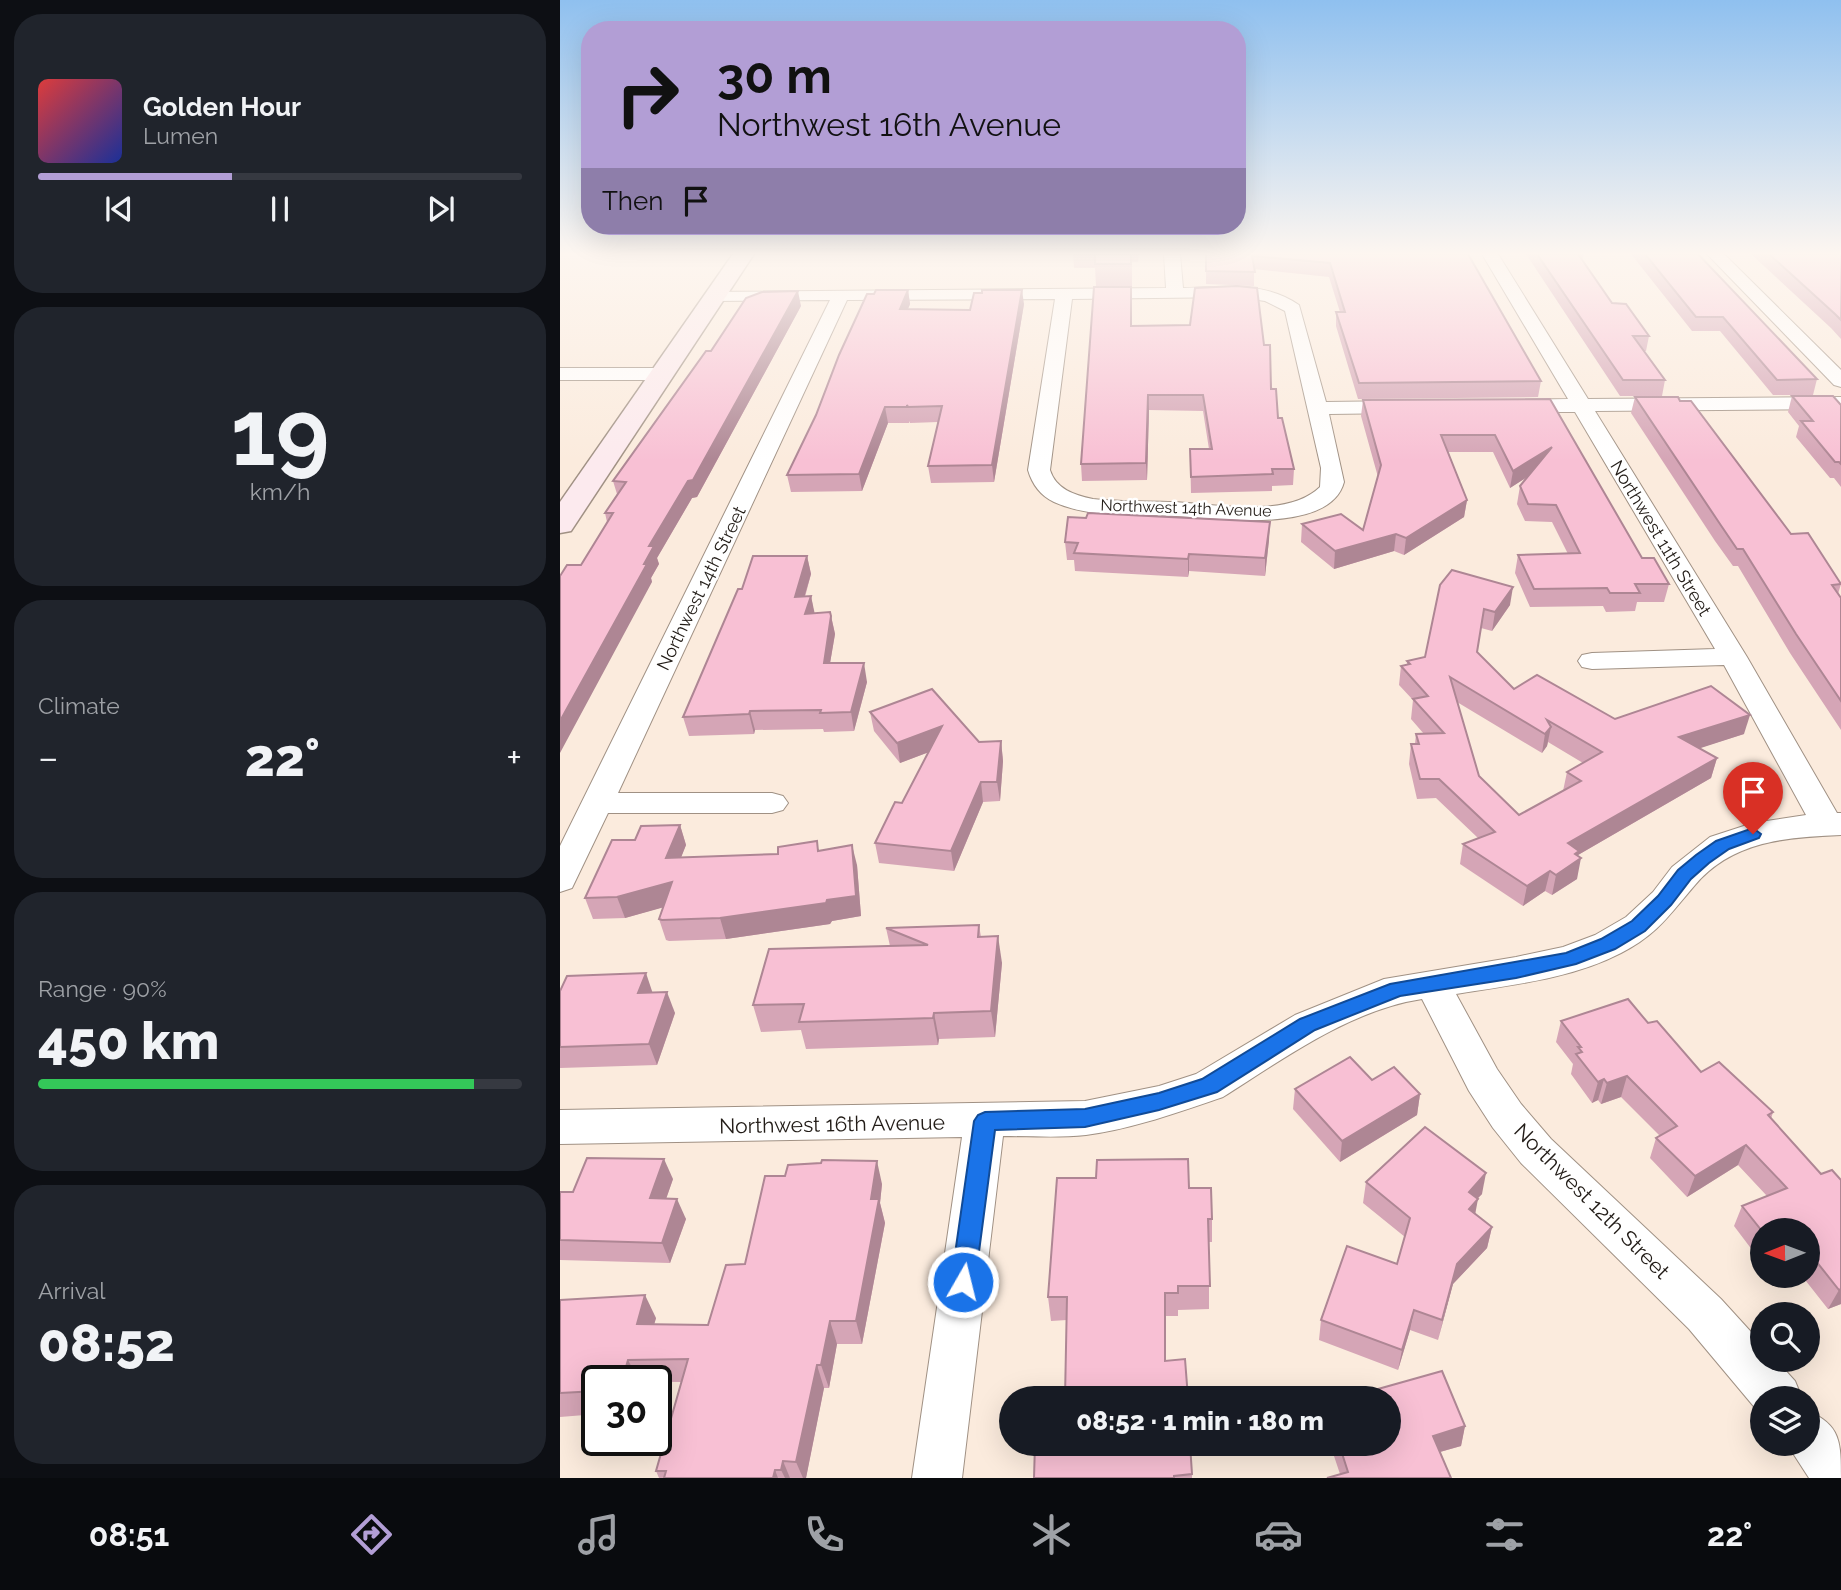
<!DOCTYPE html>
<html lang="en">
<head>
<meta charset="utf-8">
<style>
  :root { --surface:#171b24; --page:#20242c; --text:#f1f3f6; --muted:#9ea1a6; --line:#363941; --accent:#b29ed5 }
  body { margin:0; font-family:Raleway,sans-serif; background:var(--page); color:var(--text); height:100vh; display:flex; flex-direction:column; font-size:26px; white-space:nowrap }
  * { box-sizing:border-box; margin:0 }
  p { font-size:23px; color:var(--muted) }
  .icon { flex:none; width:38px; height:38px; fill:none; stroke:currentColor; stroke-width:2; stroke-linecap:round; stroke-linejoin:round }
  .map { position:relative; flex:1; overflow:hidden }
  .sheet { display:flex; flex-direction:column; gap:14px; padding:14px; background:#0d0f14; width:560px }
  .sheet>* { flex:none }
  .top-card { position:absolute; left:21px; top:21px; width:665px; height:214px; border-radius:28px; box-shadow:0 7px 28px #0002; background:#b29ed5; color:#111; overflow:hidden }
  .needle { width:46px; rotate:269deg }
  .buttons { position:absolute; left:1190px; top:1218px; display:grid; gap:14px }
  .buttons a { display:grid; place-items:center; width:70px; height:70px; border-radius:50%; background:var(--surface); box-shadow:0 7px 28px #0002; font-size:35px }
  .speed { position:absolute; left:21px; top:1365px; display:flex; gap:14px; font-size:35px; font-weight:700; text-align:center }
  .speed>* { display:grid; place-content:center; width:91px; height:91px; border-radius:50%; background:var(--surface); box-shadow:0 7px 28px #0002; line-height:1 }
  .speed .limit { border:4px solid #111; border-radius:10px; background:#fff; color:#111 }
  .pin { position:absolute; display:grid; place-items:center; width:60px; height:60px; color:#fff; margin:-72px -30px; border-radius:50% 50% 50% 0; rotate:-45deg; box-shadow:0 0 7px #0007 }
  .pin .icon { rotate:45deg }
  .me { position:absolute; width:77px; margin:-38px; rotate:8deg; stroke-linejoin:round; filter:drop-shadow(0 0 5px #0008) }
  .turn { display:flex; align-items:center; gap:24px; height:147px; padding:0 21px; font-size:32px }
  .turn .icon { width:91px; height:91px; stroke-width:2.5 }
  .turn b { display:block; font-size:49px; line-height:60px }
  .then { display:flex; align-items:center; height:66px; padding:0 21px; background:#0003; gap:14px; font-size:26px }
  .big { font-size:52px; font-weight:800; line-height:1.1 }
  .sheet .card { flex:1; display:flex; flex-direction:column; justify-content:center; gap:10px; min-width:0; padding:0 24px; border-radius:28px; background:var(--page) }
  .sheet .dial { align-items:center; gap:0 }
  .dial b { font-size:91px; line-height:1 }
  .song { display:flex; align-items:center; gap:21px }
  .cover { width:84px; height:84px; border-radius:10px; background:linear-gradient(135deg,hsl(0 70% 55%),hsl(230 70% 35%)) }
  .played { height:7px; border-radius:4px; background:linear-gradient(90deg,var(--accent) 40%,var(--line) 40%) }
  .keys { display:flex; justify-content:space-around; direction:ltr }
  .heat { display:flex; justify-content:space-between; align-items:center; font-size:38px; direction:ltr }
  .charge { height:10px; border-radius:5px; background:linear-gradient(90deg,#34c759 90%,var(--line) 0) }
  .trip { position:absolute; left:439px; top:1386px; width:402px; height:70px; border-radius:35px; background:var(--surface); box-shadow:0 7px 28px #0002; font-weight:800; line-height:70px; text-align:center }
  .tab-bar { display:flex; height:112px; justify-content:space-around; align-items:center; background:#090b0e; color:var(--muted) }
  .tab-bar .icon { width:49px; height:49px }
  .tab-bar .on { color:var(--accent) }
  .tab-bar b { font-size:32px; color:var(--text) }
  main { display:flex; flex:1; min-height:0 }
  .map>svg:first-child { display:block }
</style>
</head>
<body>
<main>
<section class="sheet">
<div class="card">
<div class="song"><i class="cover"></i><div><b>Golden Hour</b><p>Lumen</p></div></div>
<div class="played"></div>
<div class="keys"><svg class="icon" aria-label="previous" viewBox="0 0 24 24"><path d="M18 5L8 12l10 7zM5 5v14"/></svg><svg class="icon" aria-label="pause" viewBox="0 0 24 24"><path d="M8 5v14M16 5v14"/></svg><svg class="icon" aria-label="next" viewBox="0 0 24 24"><path d="M6 5l10 7-10 7zM19 5v14"/></svg></div>
</div>
<div class="card dial"><b>19</b><p>km/h</p></div>
<div class="card"><p>Climate</p>
<div class="heat"><a>−</a><b class="big">22°</b><a>+</a></div>
</div>
<div class="card"><p>Range · 90%</p><b class="big">450 km</b><div class="charge"></div></div>
<div class="card"><p>Arrival</p><b class="big">08:52</b></div>
</section>
<div class="map">
<svg width="1281" height="1478" viewBox="0 0 1281 1478">
  <rect width="100%" height="100%" fill="#fbebdd"/>
  <g fill="none" stroke-linecap="round" stroke-linejoin="round">
    <defs>
      <g id="street">
        <path d="M604 254H620L623 288C662 287 706 281 739 305L766 402 843 401 850 403 853 407 850 411 843 413 769 414 784 482C770 535 657 518 616 516 576 514 532 519 494 502 481 496 472 484 468 470L495 299 287 300 58 793H212L223 796 228 803 223 810 212 813H48L12 888 0 892V846L270 300 155 301 149 300 146 296 149 292 606 288ZM677 297 705 301 725 311 761 468 760 487C727 519 655 504 613 502 586 501 560 502 533 499 514 495 496 489 490 470L512 299Z"/>
        <path d="M922 254H938L1028 399 1281 397V409L1035 411 1187 657 1277 813H1281V835C1227 837 1172 841 1135 885 1110 914 1097 935 1061 953 1011 979 951 985 896 994L937 1069 961 1104 991 1139 1161 1299 1202 1344V1360H1216L1235 1381 1242 1398H1202L1201 1415 1129 1329 961 1163 933 1128 909 1091 862 999C790 1010 723 1059 663 1097 619 1112 572 1129 526 1135 499 1138 470 1136 443 1136L402 1478H352L402 1137 0 1144V1110L525 1101 599 1086 636 1074 735 1015 824 979 956 957 1003 947 1035 935 1066 917 1093 892 1112 867 1150 837 1193 823 1246 815 1164 665 1032 669 1022 667 1018 661 1022 655 1032 653 1155 649 1015 412H952L945 410 942 406 945 402 952 400 1008 399Z"/>
        <path d="M1147 254H1164L1281 370V387L1274 385Z"/>
        <path d="M0 368H103L113 374 103 380H0Z"/>
        <path d="M1248 1411C1281 1425 1281 1443 1281 1478H1249L1227 1444H1248Z"/>
      </g>
      <path id="secondary" d="M173 254H194L11 531 0 533V502Z"/>
    </defs>
    <use href="#street" stroke="#a09184" stroke-width="2"/>
    <use href="#secondary" stroke="#a09184" stroke-width="3"/>
    <use href="#street" fill="#fff" fill-rule="evenodd"/>
    <use href="#secondary" fill="#fceaee" fill-rule="evenodd"/>
  </g>
  <g fill="#d5a5b6" fill-rule="evenodd">
    <path d="M513 254H579L578 262H572V286H536L535 268H514Z"/>
    <path d="M646 254H908L981 381 978 397 798 399 776 326V312H780L769 277 694 269V286L646 284Z"/>
    <path d="M966 254H1024L1022 261 1052 303 1089 336 1086 351H1084L1105 380 1102 396H1060Z"/>
    <path d="M1071 254H1138L1257 379 1253 395H1213L1160 331H1132Z"/>
    <path d="M1191 254H1281V339L1271 328Z"/>
    <path d="M348 290 350 304 348 309 410 310 464 304 434 482 371 483 368 466 378 422 350 423V421L349 423H328L302 491 231 492 227 475 314 294Z"/>
    <path d="M241 306 143 486 137 497 132 498 97 558 99 564 91 578 92 582 21 565 47 522 45 513 57 494 53 481Z"/>
    <path d="M572 326 704 345 718 418 734 469 733 485 712 486V491L631 493 630 449H649L643 411 589 410 587 480 522 481 521 464Z"/>
    <path d="M1232 396 1281 405V487L1274 478H1270L1236 437 1239 426 1228 412Z"/>
    <path d="M1075 397 1231 534 1281 584 1278 594 1281 598V730L1230 653 1178 566H1173L1155 541 1071 413Z"/>
    <path d="M990 399 1082 558 1109 584 1104 602H1077L1075 611 1046 612 1043 606 970 607 955 573 958 555 1008 554 992 522 965 521 957 504 960 486 967 477 950 488 933 452H888L907 500 904 517 844 555 834 551 774 569 741 542 742 524 803 530 818 477 801 416 803 400Z"/>
    <path d="M709 540 705 576 629 571 628 577 515 571 514 560H507L505 542Z"/>
    <path d="M247 556 251 574 245 597 251 596 254 613 271 616 275 634 270 663 307 682 294 731 264 732 263 729 195 730 194 734 129 736 123 717 182 589Z"/>
    <path d="M880 585 950 605 932 631 921 628 917 652 954 689 1055 719 1184 734 1139 748 1157 758 1151 778 1018 855 1017 879 992 895 985 891 963 906 900 864 903 844 918 838 876 798 857 799 849 764 851 744H855L856 734H864L851 719 853 700 839 685 841 666 847 665V661L865 657ZM897 702 982 753 987 746 988 742 1023 763 1007 772 1003 791 959 815 919 776Z"/>
    <path d="M310 712 419 742 441 741 443 761 440 801 423 802 394 871 319 863 315 843 342 803 369 752 340 763 314 731Z"/>
    <path d="M120 825 126 845 121 857 218 854 259 850 297 865 301 916 272 921 270 924 166 939 109 941 106 940 99 919 103 907 65 918 33 919 25 898 75 840Z"/>
    <path d="M419 925 421 937 442 963 435 1037 379 1039 378 1045 246 1049 241 1030 201 1032 193 1005 330 946 326 928Z"/>
    <path d="M0 991 93 993 115 1013 97 1065 0 1068Z"/>
    <path d="M1001 1021 1088 1023 1141 1072 1213 1112 1211 1119 1261 1174 1281 1180V1304L1268 1309 1242 1276H1248V1230H1202V1263L1174 1226 1182 1206 1207 1196 1178 1165 1127 1197 1090 1158 1096 1138 1100 1136 1061 1097 1041 1104 1038 1100 1032 1103 1011 1074 1013 1064 996 1042Z"/>
    <path d="M812 1080 860 1094 857 1115 780 1162 733 1109 735 1089Z"/>
    <path d="M536 1178 629 1188 652 1219V1242H649V1309L618 1310V1316H606V1360L628 1398 507 1320 491 1321 488 1297Z"/>
    <path d="M113 1179 106 1199 126 1219 110 1263 0 1260V1192H13Z"/>
    <path d="M806 1182 922 1194 917 1199 915 1214 932 1227 927 1248 893 1284 878 1340 850 1330 838 1370 759 1340 761 1320 837 1264 845 1237 803 1203Z"/>
    <path d="M322 1184 320 1203 325 1223 302 1344H277L269 1388H264L246 1478H99L96 1471 121 1382 37 1381V1414L0 1417V1300L96 1318 94 1324 148 1325 185 1264Z"/>
    <path d="M905 1426 901 1446 880 1452 780 1474 770 1444H830Z"/>
    <path d="M632 1474V1478H474Z"/>
  </g>
  <g fill="#ae8694">
    <path d="M348 290 350 304 342 323 340 309Z"/>
    <path d="M462 290 464 304 434 482 432 465Z"/>
    <path d="M238 291 241 306 143 486 137 497 132 498 97 558 99 564 91 578 92 582 0 753V721L89 546Z"/>
    <path d="M588 395 589 410 587 480 586 463Z"/>
    <path d="M325 407 328 423 302 491 299 474Z"/>
    <path d="M992 447 989 463 950 488 953 471Z"/>
    <path d="M907 500 904 517 844 555 846 538Z"/>
    <path d="M710 522 709 540 705 576V558Z"/>
    <path d="M836 534 834 551 774 569 775 551Z"/>
    <path d="M629 554V571L628 577V559Z"/>
    <path d="M247 556 251 574 239 615 235 597Z"/>
    <path d="M953 587 950 605 932 631 935 612Z"/>
    <path d="M251 596 255 615 245 614Z"/>
    <path d="M271 616 275 634 267 681 264 663Z"/>
    <path d="M304 663 307 682 294 731 291 712Z"/>
    <path d="M190 711 195 730 194 734 189 714Z"/>
    <path d="M1190 715 1184 734 1113 757 1119 737Z"/>
    <path d="M382 726 385 746 340 763 337 743Z"/>
    <path d="M991 727 987 746 982 753 985 734Z"/>
    <path d="M441 741 443 761 440 801 437 782Z"/>
    <path d="M1157 758 1151 778 1018 855 1017 861 1021 858 1017 879 992 895 996 875 1008 843Z"/>
    <path d="M421 782 423 802 394 871 391 851Z"/>
    <path d="M120 825 126 845 113 878 106 858Z"/>
    <path d="M292 845 297 865 301 916 272 921 270 924 166 939 160 918Z"/>
    <path d="M990 871 985 891 963 906 967 886Z"/>
    <path d="M112 882 119 903 65 918 57 897Z"/>
    <path d="M438 936 442 963 435 1037 431 1011Z"/>
    <path d="M86 973 93 994 78 993Z"/>
    <path d="M107 992 115 1013 97 1065 89 1044Z"/>
    <path d="M374 1013 379 1039 378 1045 373 1018Z"/>
    <path d="M1067 1076 1061 1097 1041 1104 1047 1083Z"/>
    <path d="M1044 1079 1038 1100 1032 1103 1038 1082Z"/>
    <path d="M860 1094 857 1115 780 1162 782 1141Z"/>
    <path d="M1186 1145 1178 1165 1127 1197 1135 1176Z"/>
    <path d="M104 1159 113 1179 99 1219 90 1198Z"/>
    <path d="M317 1161 322 1184 320 1203 325 1223 302 1344 296 1321 311 1199Z"/>
    <path d="M926 1173 922 1194 904 1212 909 1192Z"/>
    <path d="M117 1199 126 1219 110 1263 102 1243Z"/>
    <path d="M918 1199 914 1220 909 1209Z"/>
    <path d="M932 1227 927 1248 893 1284 878 1340 897 1264Z"/>
    <path d="M1281 1289V1304L1268 1309 1279 1290Z"/>
    <path d="M85 1295 96 1318 88 1347 77 1324Z"/>
    <path d="M854 1310 850 1330 838 1370 842 1350Z"/>
    <path d="M270 1321 277 1344 269 1388 261 1365Z"/>
    <path d="M68 1360 79 1381H62Z"/>
    <path d="M257 1365 264 1388 246 1478H243L236 1462Z"/>
    <path d="M905 1426 901 1446 869 1455 873 1436Z"/>
    <path d="M223 1461 230 1478H225L221 1470Z"/>
    <path d="M215 1470 218 1478H213Z"/>
  </g>
  <g fill="#f8c0d4" stroke="#ae8694" stroke-width="2" fill-rule="evenodd">
    <rect x="535" y="254" width="36" height="10"/>
    <path d="M646 254H908L981 381 799 383 776 312H785L770 263 692 256 695 272 646 271Z"/>
    <path d="M977 254H1018L1052 303 1066 304 1089 336H1073L1105 380H1063Z"/>
    <path d="M1085 254H1138L1257 379 1217 380 1163 317H1136Z"/>
    <path d="M1209 254H1281V320L1275 314Z"/>
    <path d="M677 286 697 288 704 345H710L711 389H716L718 418H722L734 469H712L713 474 631 477 630 449H652L643 395H588L586 463 521 464 534 287H571V326L630 325 635 288Z"/>
    <path d="M316 290H348L340 309 410 310 414 293H422V290H462L432 465 368 466 382 406 348 407 347 405V407H325L299 474 227 475 256 415 279 355 307 294H314Z"/>
    <path d="M238 291 139 469 133 480 128 481 89 546H94L84 564H87L0 721V576L7 565H21L53 513H45L66 482 53 481 146 351H151L186 298 202 292Z"/>
    <path d="M1232 396H1273L1281 405V464L1279 462H1275L1241 421H1253Z"/>
    <path d="M1075 397H1118L1120 401H1131L1231 534 1248 533 1281 584 1272 585 1281 598V701L1236 634 1183 549H1177L1160 524Z"/>
    <path d="M990 399 1082 558H1094L1109 584H1075L1080 593H1050L1047 588 974 589 958 555 1020 553 996 505 968 504 960 486 992 447 953 471 935 435H881L907 500 846 538 836 534 775 551 742 524 781 514 803 530 821 465 803 400Z"/>
    <path d="M528 513 710 522 705 558 629 554 628 559 514 553 518 543 505 542 508 517 526 518Z"/>
    <path d="M193 556H247L235 597 251 596 245 614 270 612 271 616 264 663H304L291 712 260 713 261 710 190 711 189 714 123 717 178 589H182Z"/>
    <path d="M892 570 953 587 935 612 924 609 917 652 954 689 977 675 1055 719 1151 686 1190 715 1119 737 1157 758 1008 843 1019 851 1015 854 1021 858 996 875 990 871 967 886 903 844 935 832 879 779H860L851 744H859L856 734 884 733 853 699 868 696 841 666 850 664 847 661 865 657 880 585ZM890 677 985 734 991 727 987 720 1042 752 1007 772 1021 781 959 815 919 776Z"/>
    <path d="M372 689 419 742 441 741 437 782H421L391 851 315 843 335 802 342 803 382 726 337 743 310 712Z"/>
    <path d="M120 825 106 858 218 854V847L257 841 258 851 292 845 296 896 267 900 266 903 160 918 102 920 99 919 112 882 57 897 25 898 52 840H75L81 826Z"/>
    <path d="M419 925 418 937 438 936 431 1011 374 1013 373 1018 239 1022 244 1004 193 1005 209 949 368 945 326 928Z"/>
    <path d="M86 973 78 993 107 992 89 1044 0 1047V991L7 976Z"/>
    <path d="M1068 999 1088 1023 1097 1021 1141 1072 1159 1062 1213 1112 1208 1115 1261 1174 1272 1170 1281 1180V1289L1279 1290 1248 1251V1230L1202 1231 1182 1206 1227 1188 1186 1145 1135 1176 1096 1138 1117 1126 1067 1076 1047 1083 1044 1079 1038 1082 1016 1054 1022 1052 1018 1047H1021L1001 1021Z"/>
    <path d="M790 1057 812 1080 834 1067 860 1094 782 1141 735 1089Z"/>
    <path d="M865 1127 926 1173 909 1192 918 1199 909 1209 932 1227 897 1264 882 1320 854 1310 842 1350 761 1320 787 1246 837 1264 850 1218 806 1182Z"/>
    <path d="M27 1158 104 1159 90 1198 117 1199 102 1243 0 1240V1192H13Z"/>
    <path d="M628 1159 629 1188H651L652 1219H648L650 1286H618V1293H605V1361L625 1359 628 1398H505L507 1297H488L497 1178H536L537 1160Z"/>
    <path d="M262 1160 317 1161 311 1199H319L296 1321H270L261 1365H257L236 1462 223 1461 221 1470H215L213 1478H104L106 1471H96L128 1359 68 1360 62 1381H37V1391L0 1393V1300L85 1295 77 1324 148 1325 166 1265 185 1264 205 1176H225L228 1165 261 1163Z"/>
    <path d="M882 1371 905 1426 873 1436 891 1478H767L788 1472 779 1444H830V1398H786Z"/>
    <path d="M475 1444H630L632 1474 614 1476V1478H474Z"/>
  </g>
  <linearGradient id="sky" x2="0" y2="1"><stop stop-color="#8fc0ef"/><stop offset="0.55" stop-color="#fdf6f0"/><stop offset="1" stop-color="#fdf6f0" stop-opacity="0"/></linearGradient>
  <rect width="1281" height="461" fill="url(#sky)"/>
  <path fill="#1a73e8" stroke="#114b97" stroke-width="2" d="M1193 828 1201 834 1199 838 1169 849 1149 863 1131 879 1111 905 1085 931 1055 949 1016 964 956 978 840 996 755 1030 657 1092 599 1110 525 1127 435 1130 415 1282 412 1289 403 1293 395 1289 391 1282 414 1121 418 1115 425 1112 525 1109 599 1093 642 1079 740 1019 830 984 1006 953 1041 939 1072 921 1098 896 1118 870 1136 855 1156 841Z"/>
  <g text-anchor="middle" dominant-baseline="central" stroke-width="5" stroke-linejoin="round" paint-order="stroke">
    <g font-size="16" fill="#221c17" stroke="#fff">
      <text transform="translate(626 508) rotate(2)">Northwest 14th Avenue</text>
    </g>
    <g font-size="18" fill="#221c17" stroke="#fff">
      <text transform="translate(1101 538) rotate(59)">Northwest 11th Street</text>
      <text transform="translate(141 588) rotate(-64)">Northwest 14th Street</text>
    </g>
    <g font-size="21" fill="#221c17" stroke="#fff">
      <text transform="translate(272 1124) rotate(-1)">Northwest 16th Avenue</text>
      <text transform="translate(1032 1201) rotate(45)">Northwest 12th Street</text>
    </g>
  </g>
</svg>
<div class="buttons">
<a><svg class="needle" viewBox="-14 -14 28 28"><path d="M0-13l5 13h-10z" fill="#e53935"/><path d="M0 13l5-13h-10z" fill="#9ea1a6"/></svg></a>
<a><svg class="icon" aria-label="search" viewBox="0 0 24 24"><circle cx="10" cy="10" r="6"/><path d="M15 15l6 6"/></svg></a>
<a><svg class="icon" aria-label="layers" viewBox="0 0 24 24"><path d="M12 4l9 5-9 5-9-5zM3 14l9 5 9-5"/></svg></a>
</div>
<div class="speed"><div class="limit">30</div></div>
<div class="pin" style="left:1193px;top:834px;background:#d93025"><svg class="icon" aria-label="arrive" viewBox="0 0 24 24"><path d="M6 21V4h12l-3 4 3 4H6"/></svg></div>
<svg class="me" style="left:403px;top:1282px" viewBox="-20 -20 40 40"><circle r="17" fill="#1a73e8" stroke="#fff" stroke-width="3"/><path d="M0-11L8 9 0 5-8 9z" fill="#fff"/></svg>
<div class="trip">08:52 · 1 min · 180 m</div>
<div class="top-card">
<div class="turn"><svg class="icon" aria-label="right" viewBox="0 0 24 24"><path d="M7 20v-9h11M14 6l5 5-5 5"/></svg><div><b>30 m</b>Northwest 16th Avenue</div></div>
<div class="then">Then<svg class="icon" aria-label="arrive" viewBox="0 0 24 24"><path d="M6 21V4h12l-3 4 3 4H6"/></svg></div>
</div>
</div>
</main>
<nav class="tab-bar">
<b>08:51</b>
<svg class="icon on" aria-label="directions" viewBox="0 0 24 24"><path d="M12 3l9 9-9 9-9-9zM9 14v-3h6M13 9l2 2-2 2"/></svg>
<svg class="icon" aria-label="music" viewBox="0 0 24 24"><path d="M9 18V5l10-2v13"/><circle cx="6" cy="18" r="3"/><circle cx="16" cy="16" r="3"/></svg>
<svg class="icon" aria-label="phone" viewBox="0 0 24 24"><path d="M5 4h4l2 5-3 2q2 4 5 5l2-3 5 2v4C11 20 4 13 5 4z"/></svg>
<svg class="icon" aria-label="climate" viewBox="0 0 24 24"><path d="M12 3v18M4 7l16 10M4 17L20 7"/></svg>
<svg class="icon" aria-label="car" viewBox="0 0 24 24"><path d="M5 17H2v-5l4-1 3-4h7l3 4 3 1v5h-3M9 17h6M6 11h13"/><circle cx="7" cy="17" r="2"/><circle cx="17" cy="17" r="2"/></svg>
<svg class="icon" aria-label="filters" viewBox="0 0 24 24"><path d="M4 7h16M4 17h16"/><circle cx="9" cy="7" r="2"/><circle cx="15" cy="17" r="2"/></svg>
<b>22°</b>
</nav>
</body>
</html>
